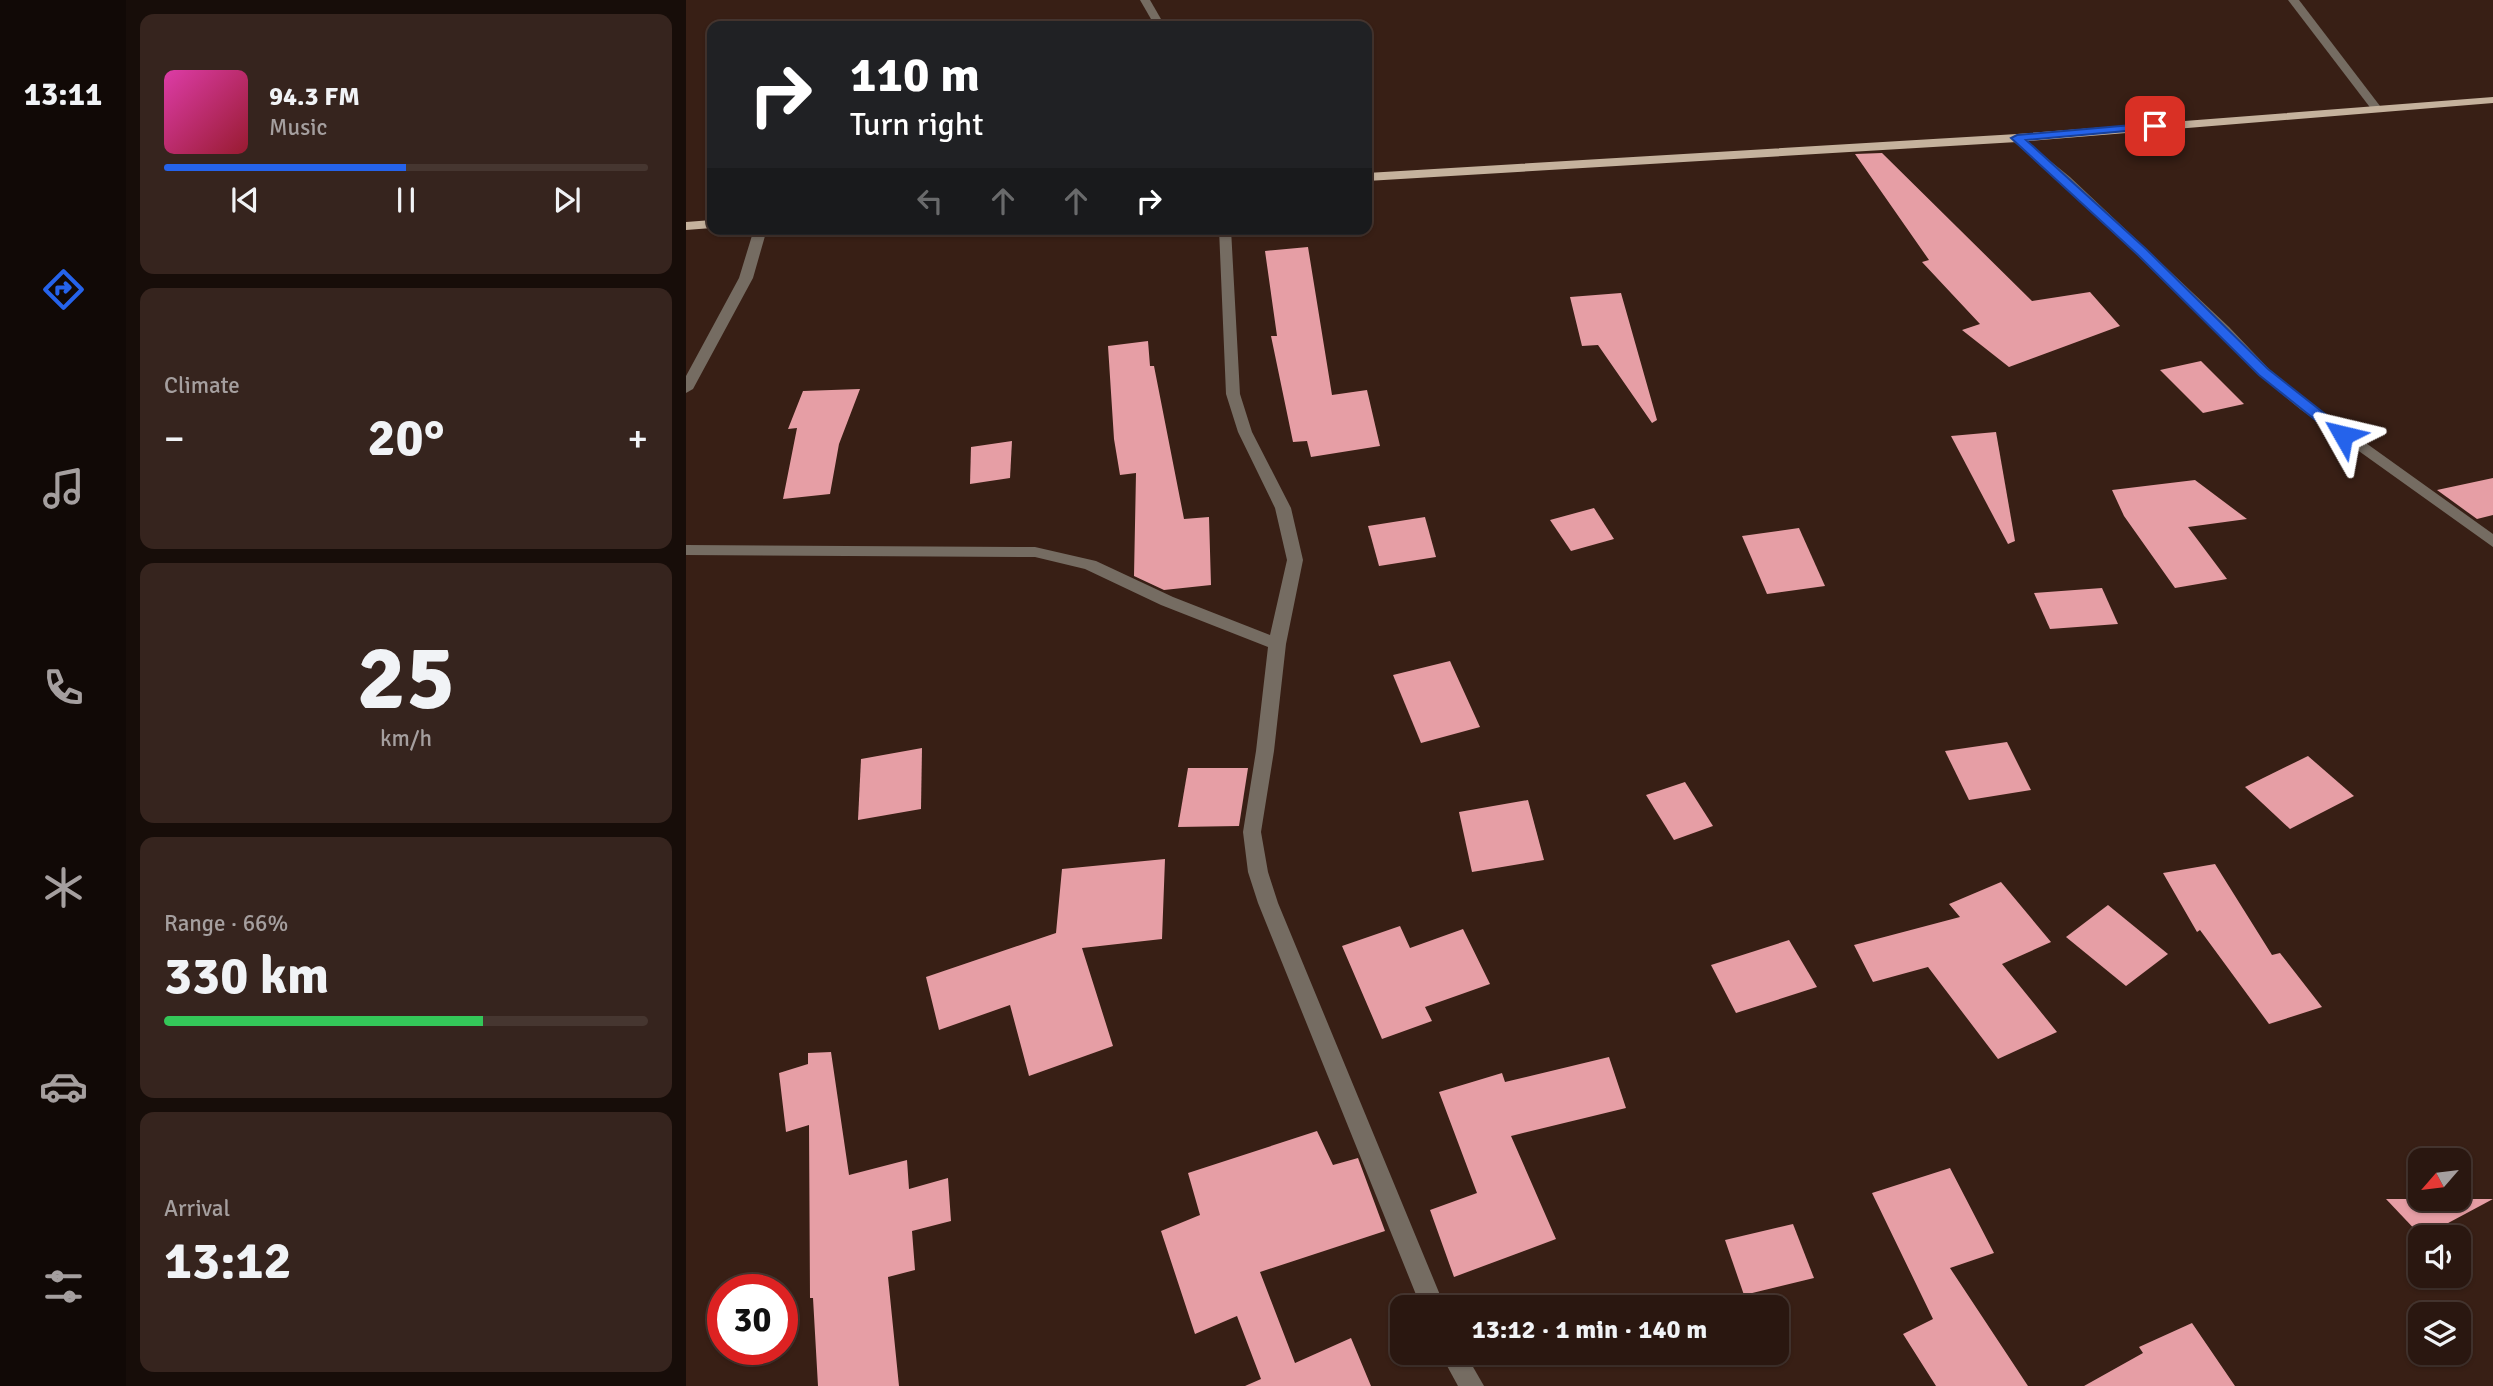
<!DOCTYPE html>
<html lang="en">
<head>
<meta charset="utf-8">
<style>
  :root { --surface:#2a1710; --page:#36241e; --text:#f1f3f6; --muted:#a59f9f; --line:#463630; --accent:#2563eb }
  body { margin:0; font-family:Signika,sans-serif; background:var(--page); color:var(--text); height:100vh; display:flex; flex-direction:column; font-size:26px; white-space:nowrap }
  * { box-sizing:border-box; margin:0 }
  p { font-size:23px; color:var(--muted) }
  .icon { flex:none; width:38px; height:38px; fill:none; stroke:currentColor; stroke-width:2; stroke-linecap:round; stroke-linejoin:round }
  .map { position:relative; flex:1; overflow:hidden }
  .sheet { display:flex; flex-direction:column; gap:14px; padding:14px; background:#170d09; width:560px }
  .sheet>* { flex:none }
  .guide { position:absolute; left:21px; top:21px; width:665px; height:214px; border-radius:14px; box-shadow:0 2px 5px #0004,0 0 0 2px var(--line); background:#202124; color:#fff; overflow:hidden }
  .needle { width:46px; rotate:242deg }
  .tools { position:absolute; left:1722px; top:1148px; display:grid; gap:14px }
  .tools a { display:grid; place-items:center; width:63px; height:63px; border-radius:14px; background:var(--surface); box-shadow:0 2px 5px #0004,0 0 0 2px var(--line); font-size:35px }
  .speed { position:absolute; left:21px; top:1274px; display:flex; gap:14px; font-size:35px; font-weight:700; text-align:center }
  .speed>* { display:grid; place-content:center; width:91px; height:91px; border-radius:50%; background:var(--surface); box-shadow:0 2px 5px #0004,0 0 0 2px var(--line); line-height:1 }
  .speed .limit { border:10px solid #d22; background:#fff; color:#111 }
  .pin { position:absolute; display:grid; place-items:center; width:60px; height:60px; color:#fff; margin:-30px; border-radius:14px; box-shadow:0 4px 10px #0006 }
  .me { position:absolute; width:77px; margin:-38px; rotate:307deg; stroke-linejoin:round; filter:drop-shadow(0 0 5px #0008) }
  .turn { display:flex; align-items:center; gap:24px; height:147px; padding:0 28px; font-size:32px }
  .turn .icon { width:91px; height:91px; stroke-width:2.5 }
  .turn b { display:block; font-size:49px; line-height:60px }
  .lanes { display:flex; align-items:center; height:66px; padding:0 28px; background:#0003; justify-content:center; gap:35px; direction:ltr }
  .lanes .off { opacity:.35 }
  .big { font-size:52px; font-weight:700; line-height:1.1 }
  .sheet .card { flex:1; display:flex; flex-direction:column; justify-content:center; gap:10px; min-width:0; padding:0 24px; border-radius:14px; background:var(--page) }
  .sheet .dial { align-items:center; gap:0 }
  .dial b { font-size:91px; line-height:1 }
  .song { display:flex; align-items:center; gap:21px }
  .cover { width:84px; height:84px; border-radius:10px; background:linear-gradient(135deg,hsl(320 70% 55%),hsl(350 70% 35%)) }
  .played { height:7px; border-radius:4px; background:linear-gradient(90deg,var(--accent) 50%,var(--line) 50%) }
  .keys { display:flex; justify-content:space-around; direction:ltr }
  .heat { display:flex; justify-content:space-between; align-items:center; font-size:38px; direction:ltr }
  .charge { height:10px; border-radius:5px; background:linear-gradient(90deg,#34c759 66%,var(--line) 0) }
  .trip { position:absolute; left:704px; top:1295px; width:399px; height:70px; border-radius:14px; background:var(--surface); box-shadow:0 2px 5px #0004,0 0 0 2px var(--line); font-weight:700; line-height:70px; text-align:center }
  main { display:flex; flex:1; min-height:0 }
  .tab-bar { display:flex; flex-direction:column; width:126px; justify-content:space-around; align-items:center; background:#110906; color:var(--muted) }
  .tab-bar .icon { width:49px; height:49px }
  .tab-bar .active { color:var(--accent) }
  .tab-bar b { font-size:32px; color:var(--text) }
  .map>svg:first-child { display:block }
</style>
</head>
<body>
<main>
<nav class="tab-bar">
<b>13:11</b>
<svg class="icon active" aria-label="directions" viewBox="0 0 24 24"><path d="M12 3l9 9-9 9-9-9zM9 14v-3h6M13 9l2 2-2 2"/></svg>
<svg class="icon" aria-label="music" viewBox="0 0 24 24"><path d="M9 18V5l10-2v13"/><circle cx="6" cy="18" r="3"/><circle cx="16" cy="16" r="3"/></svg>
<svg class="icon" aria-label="phone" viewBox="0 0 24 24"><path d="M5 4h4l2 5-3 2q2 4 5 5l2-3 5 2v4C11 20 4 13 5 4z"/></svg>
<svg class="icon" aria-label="climate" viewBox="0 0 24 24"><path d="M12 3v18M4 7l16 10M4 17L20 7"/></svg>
<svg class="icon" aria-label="car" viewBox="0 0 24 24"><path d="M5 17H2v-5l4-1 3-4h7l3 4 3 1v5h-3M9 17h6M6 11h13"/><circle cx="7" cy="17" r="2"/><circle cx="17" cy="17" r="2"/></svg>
<svg class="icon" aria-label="filters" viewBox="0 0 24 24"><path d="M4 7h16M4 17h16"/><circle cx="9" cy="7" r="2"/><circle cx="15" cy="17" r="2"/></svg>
</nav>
<section class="sheet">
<div class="card">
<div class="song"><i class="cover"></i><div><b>94.3 FM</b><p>Music</p></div></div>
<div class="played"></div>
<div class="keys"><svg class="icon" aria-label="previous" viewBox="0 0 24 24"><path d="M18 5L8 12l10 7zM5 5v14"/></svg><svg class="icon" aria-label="pause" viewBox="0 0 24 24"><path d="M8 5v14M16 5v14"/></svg><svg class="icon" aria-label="next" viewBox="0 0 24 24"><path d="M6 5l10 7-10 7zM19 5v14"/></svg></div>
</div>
<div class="card"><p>Climate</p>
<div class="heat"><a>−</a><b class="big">20°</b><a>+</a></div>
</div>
<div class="card dial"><b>25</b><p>km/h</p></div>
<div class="card"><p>Range · 66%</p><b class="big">330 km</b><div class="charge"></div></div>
<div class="card"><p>Arrival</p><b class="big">13:12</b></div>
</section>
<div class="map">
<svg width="1807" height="1386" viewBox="0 0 1807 1386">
  <rect width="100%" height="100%" fill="#381f15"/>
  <g fill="#e69ea5">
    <path d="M1196 153 1346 301 1404 292 1434 326 1323 367 1276 330 1294 324 1236 262 1243 260 1169 154Z"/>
    <path d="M622 247 646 395 681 390 694 446 625 457 621 441 607 442 585 336H591L579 251Z"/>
    <path d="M935 293 971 420 966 423 912 345 896 346 884 297Z"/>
    <path d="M462 341 464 366H468L498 519 523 517 525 585 478 590 448 576 450 473 434 475 428 439 422 346Z"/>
    <path d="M1515 361 1558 404 1517 413 1474 370Z"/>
    <path d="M174 389 153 444 144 494 97 499 111 428 102 429 117 391Z"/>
    <path d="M1310 432 1329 541 1322 544 1265 436Z"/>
    <path d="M326 441 324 478 284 484 285 447Z"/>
    <path d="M1807 478V515L1791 519 1751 490Z"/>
    <path d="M1509 480 1561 519 1502 527 1541 579 1489 588 1438 516 1426 490Z"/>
    <path d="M908 508 928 539 885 551 864 520Z"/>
    <path d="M739 517 750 557 693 566 682 526Z"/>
    <path d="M1113 528 1139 586 1081 594 1056 536Z"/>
    <path d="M1416 588 1432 624 1364 629 1348 593Z"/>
    <path d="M764 661 794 727 735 743 707 675Z"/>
    <path d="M1321 742 1345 790 1283 800 1259 751Z"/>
    <path d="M236 748 235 809 172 820 175 759Z"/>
    <path d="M1622 756 1668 796 1604 829 1559 787Z"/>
    <path d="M502 768H562L553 826 492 827Z"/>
    <path d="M999 782 1027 826 988 840 960 795Z"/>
    <path d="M842 800 858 860 786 872 773 812Z"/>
    <path d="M479 859 476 939 396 948 427 1046 343 1076 324 1005 253 1030 240 977 370 933 376 869Z"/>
    <path d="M1529 864 1586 955 1594 953 1636 1007 1583 1024 1514 930 1511 932 1477 873Z"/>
    <path d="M1315 882 1365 942 1316 964 1371 1032 1312 1059 1242 967 1187 982 1168 945 1274 917 1263 904Z"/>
    <path d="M1422 905 1482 954 1440 986 1380 937Z"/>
    <path d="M714 926 724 948 777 929 804 984 739 1007 746 1021 696 1039 656 946Z"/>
    <path d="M1103 940 1131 987 1050 1013 1025 965Z"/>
    <path d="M145 1052 163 1175 221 1160 223 1189 262 1178 265 1221 226 1231 229 1270 202 1277 213 1386H132L127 1298H124L123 1125 100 1132 93 1073 122 1064V1053Z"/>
    <path d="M923 1057 940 1108 825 1136 870 1239 768 1277 744 1210 791 1193 753 1092 816 1073 819 1082Z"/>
    <path d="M631 1131 647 1165 672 1158 699 1231 574 1272 609 1363 665 1338 685 1386H559L575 1379 551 1316 509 1334 475 1231 514 1215 502 1173Z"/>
    <path d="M1264 1168 1308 1253 1264 1268 1342 1386H1250L1217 1334 1247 1319 1186 1193Z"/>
    <path d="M1700 1199H1807L1736 1237Z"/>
    <path d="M1107 1224 1128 1278 1058 1295 1039 1240Z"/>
    <path d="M1506 1323 1549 1386H1398L1457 1353 1453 1347Z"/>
  </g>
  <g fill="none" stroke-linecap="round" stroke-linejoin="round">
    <g fill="#756c62" fill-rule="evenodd">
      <path d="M454 0H464L479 26H469Z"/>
      <path d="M1602 0H1613L1694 106V110H1686Z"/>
      <path d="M1331 134 1384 177 1543 327 1583 369 1624 403 1807 534V547L1614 409 1573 375 1533 333 1376 183 1327 141 1325 138Z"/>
      <path d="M68 229H81L67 278 7 389 0 393V376L53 278Z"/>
      <path d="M533 229H545L554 394 566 432 605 508 617 560 600 644 588 751 575 832 582 872 592 903 759 1307H735L572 903 562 872 557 832 570 751 582 647 475 605 399 569 349 557 0 555V545L349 547 410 561 487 597 584 635 601 560 589 508 552 432 540 394Z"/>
      <path d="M754 1353H779L798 1386H772Z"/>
    </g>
    <g fill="#c5b29d" fill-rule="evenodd">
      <path d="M1807 97V103L1331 142 681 181V173L1331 134Z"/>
      <path d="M26 220V228L0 230V222Z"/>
    </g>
  </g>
  <path fill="#2563eb" stroke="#184099" stroke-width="2" d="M1469 123 1473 124V128L1340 140 1460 249 1582 369 1662 432V438H1652L1573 375 1452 255 1325 138 1331 135Z"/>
</svg>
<div class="tools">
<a><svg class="needle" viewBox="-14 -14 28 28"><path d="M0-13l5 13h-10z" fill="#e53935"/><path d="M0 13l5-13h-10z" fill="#a59f9f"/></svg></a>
<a><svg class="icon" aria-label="sound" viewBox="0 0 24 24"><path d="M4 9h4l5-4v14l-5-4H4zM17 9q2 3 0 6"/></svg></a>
<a><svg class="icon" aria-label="layers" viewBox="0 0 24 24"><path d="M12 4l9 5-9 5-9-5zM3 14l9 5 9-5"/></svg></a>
</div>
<div class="speed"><div class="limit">30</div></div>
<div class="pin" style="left:1469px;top:126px;background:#d93025"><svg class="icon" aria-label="arrive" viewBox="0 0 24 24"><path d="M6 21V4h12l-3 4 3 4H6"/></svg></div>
<svg class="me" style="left:1657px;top:435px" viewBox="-20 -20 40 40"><path d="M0-17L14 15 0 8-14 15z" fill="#2563eb" stroke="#fff" stroke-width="4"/></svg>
<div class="trip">13:12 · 1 min · 140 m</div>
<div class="guide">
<div class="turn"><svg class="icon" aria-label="right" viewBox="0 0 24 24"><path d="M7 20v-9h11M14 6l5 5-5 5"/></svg><div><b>110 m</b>Turn right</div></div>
<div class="lanes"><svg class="icon off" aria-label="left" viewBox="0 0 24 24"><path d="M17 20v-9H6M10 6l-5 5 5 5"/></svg><svg class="icon off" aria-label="ahead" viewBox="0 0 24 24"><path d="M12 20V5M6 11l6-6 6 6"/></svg><svg class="icon off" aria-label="ahead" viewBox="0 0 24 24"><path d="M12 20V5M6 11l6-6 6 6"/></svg><svg class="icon" aria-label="right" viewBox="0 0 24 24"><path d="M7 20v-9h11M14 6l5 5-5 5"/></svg></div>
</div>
</div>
</main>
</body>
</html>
